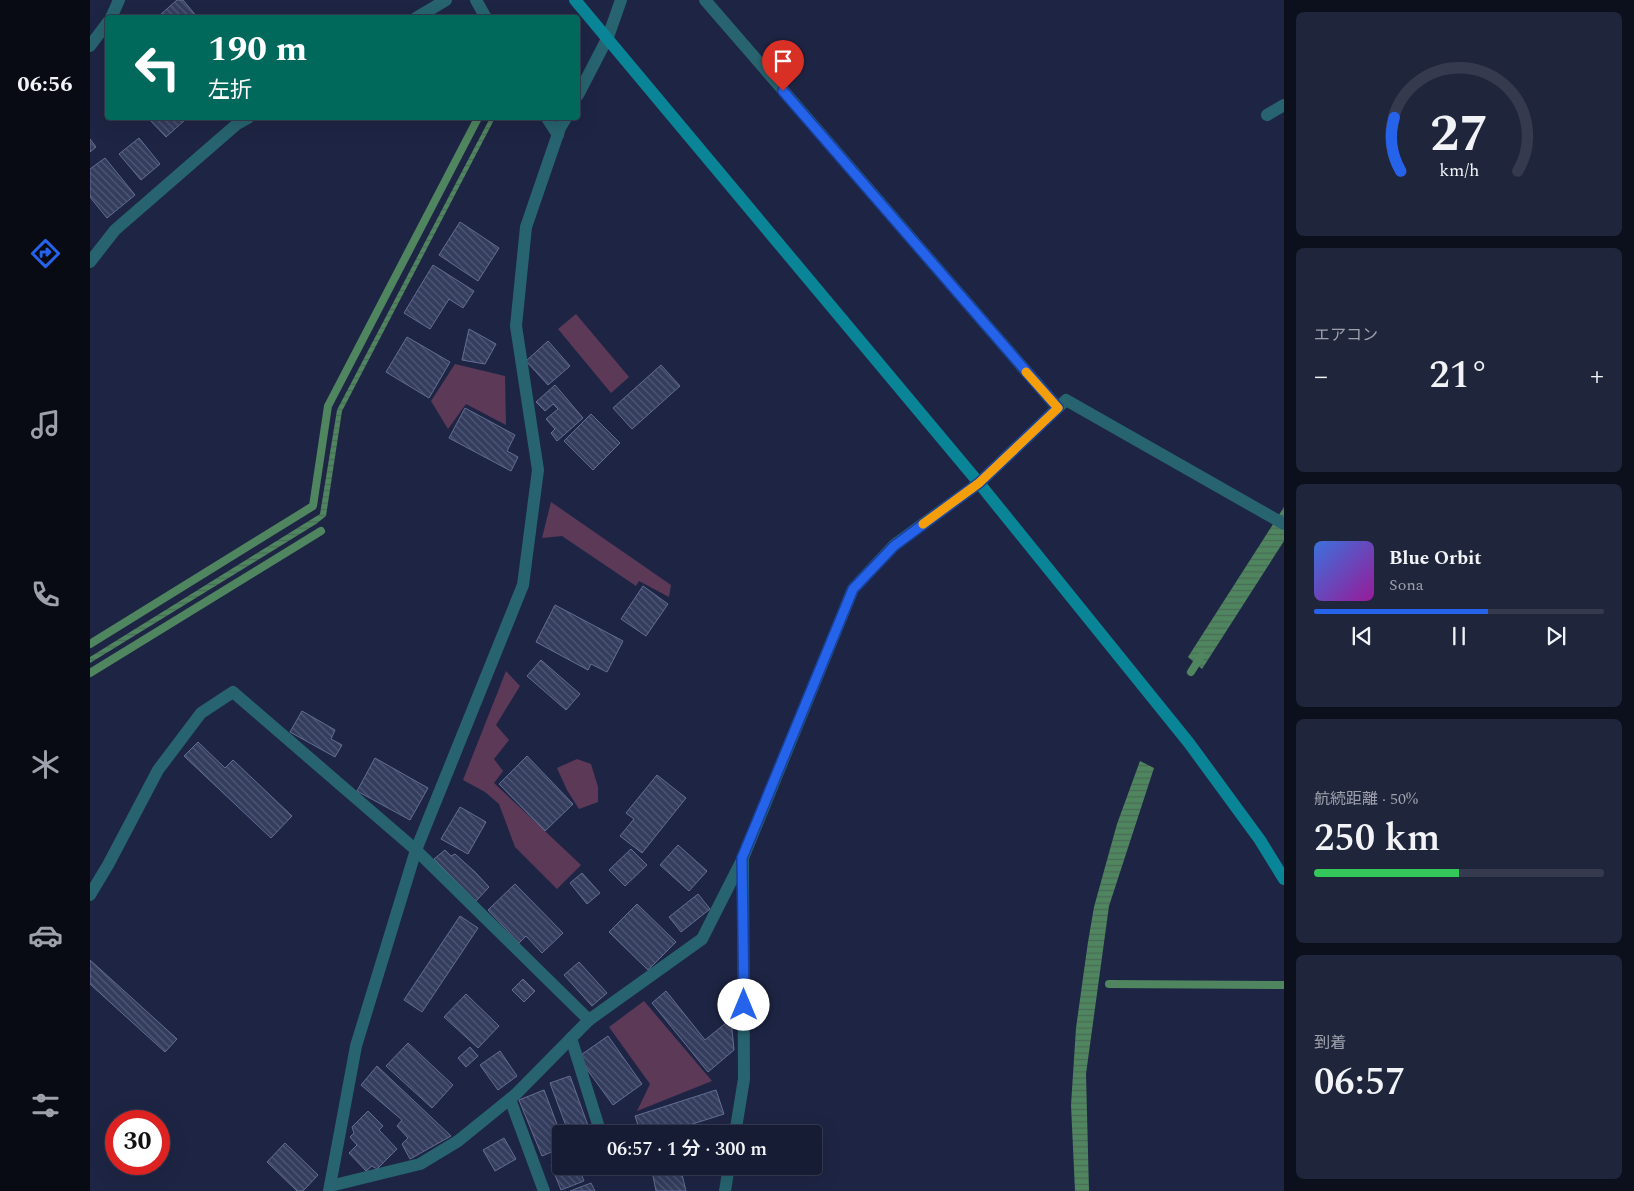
<!DOCTYPE html>
<html lang="ja">
<head>
<meta charset="utf-8">
<style>
  :root { --surface:#161c33; --page:#1f253b; --text:#f1f3f6; --muted:#9ea1ac; --line:#353a4e; --accent:#2563eb }
  body { margin:0; font-family:Spectral,"Noto Sans JP",serif; background:var(--page); color:var(--text); height:100vh; display:flex; flex-direction:column; font-size:19px; white-space:nowrap }
  * { box-sizing:border-box; margin:0 }
  p { font-size:16px; color:var(--muted) }
  .icon { flex:none; width:28px; height:28px; fill:none; stroke:currentColor; stroke-width:2; stroke-linecap:round; stroke-linejoin:round }
  .map { position:relative; flex:1; overflow:hidden }
  .drawer { display:flex; flex-direction:column; gap:12px; padding:12px; background:#0c0f1c; width:350px }
  .drawer>* { flex:none }
  .banner { position:absolute; left:15px; top:15px; width:475px; height:105px; border-radius:5px; box-shadow:0 5px 20px #0002,0 0 0 1px var(--line); background:#00695c; color:#fff; overflow:hidden }
  .speed { position:absolute; left:15px; top:1110px; display:flex; gap:10px; font-size:25px; font-weight:700; text-align:center }
  .speed>* { display:grid; place-content:center; width:65px; height:65px; border-radius:50%; background:var(--surface); box-shadow:0 5px 20px #0002,0 0 0 1px var(--line); line-height:1 }
  .speed .limit { border:8px solid #d22; background:#fff; color:#111 }
  .pin { position:absolute; display:grid; place-items:center; width:42px; height:42px; color:#fff; margin:-51px -21px; border-radius:50% 50% 50% 0; rotate:-45deg; box-shadow:0 0 5px #0007 }
  .pin .icon { rotate:45deg }
  .me { position:absolute; width:55px; margin:-28px; rotate:0deg; stroke-linejoin:round; filter:drop-shadow(0 0 4px #0008) }
  .turn { display:flex; align-items:center; gap:18px; height:105px; padding:0 20px; font-size:22px }
  .turn .icon { width:65px; height:65px; stroke-width:2.5 }
  .turn b { display:block; font-size:35px; line-height:42px }
  .big { font-size:38px; font-weight:600; line-height:1.1 }
  .drawer .card { flex:1; display:flex; flex-direction:column; justify-content:center; gap:8px; min-width:0; padding:0 18px; border-radius:8px; background:var(--page) }
  .drawer .dial { align-items:center; gap:0 }
  .dial svg { height:130px; overflow:visible; fill:none; stroke:var(--line); stroke-width:7; stroke-linecap:round; text-anchor:middle }
  .dial text { fill:var(--text); stroke:none }
  .song { display:flex; align-items:center; gap:15px }
  .cover { width:60px; height:60px; border-radius:8px; background:linear-gradient(135deg,hsl(220 70% 55%),hsl(300 70% 35%)) }
  .played { height:5px; border-radius:2px; background:linear-gradient(90deg,var(--accent) 60%,var(--line) 60%) }
  .keys { display:flex; justify-content:space-around; direction:ltr }
  .heat { display:flex; justify-content:space-between; align-items:center; font-size:28px; direction:ltr }
  .charge { height:8px; border-radius:4px; background:linear-gradient(90deg,#34c759 50%,var(--line) 0) }
  .trip { position:absolute; left:462px; top:1125px; width:270px; height:50px; border-radius:5px; background:var(--surface); box-shadow:0 5px 20px #0002,0 0 0 1px var(--line); font-weight:600; line-height:50px; text-align:center }
  main { display:flex; flex:1; min-height:0 }
  .dock { display:flex; flex-direction:column; width:90px; justify-content:space-around; align-items:center; background:#090b14; color:var(--muted) }
  .dock .icon { width:35px; height:35px }
  .dock .current { color:var(--accent) }
  .dock b { font-size:22px; color:var(--text) }
  .map>svg:first-child { display:block }
</style>
</head>
<body>
<main>
<nav class="dock">
<b>06:56</b>
<svg class="icon current" aria-label="directions" viewBox="0 0 24 24"><path d="M12 3l9 9-9 9-9-9zM9 14v-3h6M13 9l2 2-2 2"/></svg>
<svg class="icon" aria-label="music" viewBox="0 0 24 24"><path d="M9 18V5l10-2v13"/><circle cx="6" cy="18" r="3"/><circle cx="16" cy="16" r="3"/></svg>
<svg class="icon" aria-label="phone" viewBox="0 0 24 24"><path d="M5 4h4l2 5-3 2q2 4 5 5l2-3 5 2v4C11 20 4 13 5 4z"/></svg>
<svg class="icon" aria-label="climate" viewBox="0 0 24 24"><path d="M12 3v18M4 7l16 10M4 17L20 7"/></svg>
<svg class="icon" aria-label="car" viewBox="0 0 24 24"><path d="M5 17H2v-5l4-1 3-4h7l3 4 3 1v5h-3M9 17h6M6 11h13"/><circle cx="7" cy="17" r="2"/><circle cx="17" cy="17" r="2"/></svg>
<svg class="icon" aria-label="filters" viewBox="0 0 24 24"><path d="M4 7h16M4 17h16"/><circle cx="9" cy="7" r="2"/><circle cx="15" cy="17" r="2"/></svg>
</nav>
<div class="map">
<svg width="1194" height="1191" viewBox="0 0 1194 1191">
  <defs>
    <pattern id="water-rules" width="6" height="5" patternUnits="userSpaceOnUse" patternTransform="scale(1.25)"><rect width="6" height="5" fill="#4f855f"/><path d="M0 2.5h6" fill="none" stroke="#496b56"/></pattern>
    <pattern id="building-back-hatch" width="6" height="6" patternUnits="userSpaceOnUse" patternTransform="scale(1.25)"><rect width="6" height="6" fill="#343d5e"/><path d="M-1 5l2 2M0 0l6 6M5-1l2 2" fill="none" stroke="#515976"/></pattern>
  </defs>
  <rect width="100%" height="100%" fill="#1e2544"/>
  <g fill="#5c3957">
    <path d="M486 314 539 377 521 393 468 329Z"/>
    <path d="M365 364 415 376 416 425 376 404 358 429 341 401Z"/>
    <path d="M461 502 581 585 579 597 549 581 546 586 472 536 452 538Z"/>
    <path d="M416 671 430 686 406 725 419 740 404 759 413 771 404 783 491 865 467 889 425 847 409 804 395 792 373 780Z"/>
    <path d="M487 759 501 764 508 787V802L489 809 477 790 467 768Z"/>
    <path d="M554 1001 622 1081 547 1111 560 1084 519 1027Z"/>
  </g>
  <g fill="url(#water-rules)">
    <path d="M400 118H405L252 411 236 516 226 524 0 663V657L230 514 247 410Z"/>
    <path d="M1194 507V541L1112 669 1098 657Z"/>
    <path d="M1050 761 1064 768 1019 906 996 1074 999 1191H985L981 1105 986 1028 998 942 1004 907 1027 824Z"/>
  </g>
  <g fill="none" stroke-linecap="round" stroke-linejoin="round">
    <g stroke="#4f855f" stroke-width="8">
      <path d="M0 644 223 506 238 406 388 118"/>
      <path d="M1101 672 1111 656"/>
      <path d="M0 673 231 531"/>
      <path d="M1019 984 1194 985"/>
    </g>
  </g>
  <g fill="url(#building-back-hatch)" stroke="#646e93">
    <path d="M87 0H93L108 18H72L70 15Z"/>
    <path d="M58 118H93L95 120 76 137Z"/>
    <path d="M49 138 70 164 51 180 29 154Z"/>
    <path d="M0 139 6 147 0 152Z"/>
    <path d="M15 158 45 195 17 218 0 197V169Z"/>
    <path d="M370 222 409 248 388 281 349 255Z"/>
    <path d="M343 265 384 291 373 308 359 299 340 329 314 313Z"/>
    <path d="M379 329 406 344 395 364 372 360Z"/>
    <path d="M317 337 360 362 339 398 296 372Z"/>
    <path d="M458 341 480 366 458 385 436 361Z"/>
    <path d="M571 365 590 386 542 429 523 408Z"/>
    <path d="M465 385 493 418 467 441 461 433 465 429 456 419 468 409 463 404 455 411 446 402Z"/>
    <path d="M375 408 425 435 417 451 428 457 421 471 359 438Z"/>
    <path d="M501 414 530 443 503 470 474 441Z"/>
    <path d="M553 586 578 604 556 636 531 619Z"/>
    <path d="M465 605 533 641 517 672 501 664 498 670 446 642Z"/>
    <path d="M451 660 490 694 476 710 437 676Z"/>
    <path d="M212 711 245 730 241 739 252 745 245 757 200 732Z"/>
    <path d="M108 742 135 768 143 760 202 816 181 838 94 756Z"/>
    <path d="M437 756 483 804 455 831 409 784Z"/>
    <path d="M285 758 338 788 320 820 267 791Z"/>
    <path d="M567 775 596 798 552 853 530 836 544 819 536 813Z"/>
    <path d="M370 807 396 822 378 854 351 839Z"/>
    <path d="M588 845 617 871 599 891 570 865Z"/>
    <path d="M541 849 557 865 535 886 519 870Z"/>
    <path d="M355 850 361 856 365 854 385 872 399 887 386 901 344 859Z"/>
    <path d="M492 873 510 893 497 904 480 883Z"/>
    <path d="M425 884 473 933 452 953 436 936 429 943 398 910Z"/>
    <path d="M608 894 620 909 591 932 579 917Z"/>
    <path d="M547 904 586 942 558 970 519 932Z"/>
    <path d="M370 916 388 928 332 1012 314 1000Z"/>
    <path d="M0 960 87 1039 75 1052 0 984Z"/>
    <path d="M489 962 517 993 502 1006 474 975Z"/>
    <path d="M433 979 445 991 434 1002 422 990Z"/>
    <path d="M576 991 615 1040 641 1019 644 1050 618 1072 562 1003Z"/>
    <path d="M376 994 409 1026 388 1048 354 1017Z"/>
    <path d="M518 1036 552 1084 523 1105 488 1057Z"/>
    <path d="M318 1043 363 1085 342 1108 296 1066Z"/>
    <path d="M380 1047 388 1056 376 1067 368 1058Z"/>
    <path d="M410 1051 427 1076 408 1090 390 1065Z"/>
    <path d="M287 1066 361 1136 320 1159 312 1144 318 1138 307 1126 312 1120 271 1085Z"/>
    <path d="M480 1076 501 1134H479L460 1083Z"/>
    <path d="M454 1090 471 1135V1148L452 1156 429 1100Z"/>
    <path d="M626 1090 634 1114 571 1134H551L545 1116Z"/>
    <path d="M278 1111 293 1126 289 1130 307 1149 287 1169 282 1166 276 1171 259 1153 267 1145 260 1137 264 1133 262 1127Z"/>
    <path d="M414 1138 426 1159 405 1171 393 1150Z"/>
    <path d="M195 1143 228 1175 213 1191H207L177 1162Z"/>
    <path d="M471 1161V1166H488L494 1181 471 1190 461 1165Z"/>
    <path d="M561 1166H590L596 1191H566Z"/>
    <path d="M501 1183 505 1191H480Z"/>
  </g>
  <g fill="none" stroke-linecap="round" stroke-linejoin="round">
    <g stroke="#27646f" stroke-width="12">
      <path d="M481 1038 511 1134"/>
      <path d="M420 1099 454 1191"/>
      <path d="M240 1186 330 1164 368 1141 426 1094 499 1020"/>
    </g>
    <g stroke="#27646f" stroke-width="12">
      <path d="M386 0 396 18"/>
      <path d="M615 0 968 408"/>
      <path d="M21 18 29 0"/>
      <path d="M326 18 356 0"/>
      <path d="M0 46 18 22"/>
      <path d="M488 95 518 37 531 0"/>
      <path d="M1177 115 1194 105"/>
      <path d="M457 118 468 135"/>
      <path d="M0 262 25 230 147 124 158 118"/>
      <path d="M0 895 18 865 68 770 111 713 143 692 326 850 499 1020 612 939 653 858 763 589 804 545 889 483 976 400 1194 524"/>
      <path d="M645 1134 654 1079 653 861"/>
      <path d="M239 1191 266 1046 326 850 433 585 448 470 426 326 436 227 470 128 476 118"/>
      <path d="M635 1191 639 1166"/>
    </g>
    <path stroke="#0a8598" stroke-width="12" d="M485 0 889 483 1099 743 1170 840 1194 879"/>
  </g>
  <g fill="none" stroke-linecap="round" stroke-linejoin="round">
    <defs>
      <path id="route" d="M654 1005 652 858 763 589 804 546 889 483 968 408 693 91"/>
    </defs>
    <use href="#route" stroke="#184099" stroke-width="12"/>
    <use href="#route" stroke="#2563eb" stroke-width="9"/>
    <path stroke="#f59e0b" stroke-width="9" d="M833 524 889 483 968 408 936 372"/>
  </g>
</svg>
<div class="speed"><div class="limit">30</div></div>
<div class="pin" style="left:693px;top:91px;background:#d93025"><svg class="icon" aria-label="arrive" viewBox="0 0 24 24"><path d="M6 21V4h12l-3 4 3 4H6"/></svg></div>
<svg class="me" style="left:654px;top:1005px" viewBox="-20 -20 40 40"><circle r="19" fill="#fff"/><path d="M0-13L10 11 0 6-10 11z" fill="#2563eb"/></svg>
<div class="trip">06:57 · 1 分 · 300 m</div>
<div class="banner">
<div class="turn"><svg class="icon" aria-label="left" viewBox="0 0 24 24"><path d="M17 20v-9H6M10 6l-5 5 5 5"/></svg><div><b>190 m</b>左折</div></div>
</div>
</div>
<section class="drawer">
<div class="card dial"><svg viewBox="0 0 100 80">
<path d="M14 69A42 42 0 1 1 86 69"/>
<path d="M14 69A42 42 0 0 1 10 36" stroke="#2563eb"/>
<text x="50" y="56" font-size="32" font-weight="700">27</text>
<text x="50" y="72" font-size="11">km/h</text>
</svg></div>
<div class="card"><p>エアコン</p>
<div class="heat"><a>−</a><b class="big">21°</b><a>+</a></div>
</div>
<div class="card">
<div class="song"><i class="cover"></i><div><b>Blue Orbit</b><p>Sona</p></div></div>
<div class="played"></div>
<div class="keys"><svg class="icon" aria-label="previous" viewBox="0 0 24 24"><path d="M18 5L8 12l10 7zM5 5v14"/></svg><svg class="icon" aria-label="pause" viewBox="0 0 24 24"><path d="M8 5v14M16 5v14"/></svg><svg class="icon" aria-label="next" viewBox="0 0 24 24"><path d="M6 5l10 7-10 7zM19 5v14"/></svg></div>
</div>
<div class="card"><p>航続距離 · 50%</p><b class="big">250 km</b><div class="charge"></div></div>
<div class="card"><p>到着</p><b class="big">06:57</b></div>
</section>
</main>
</body>
</html>
